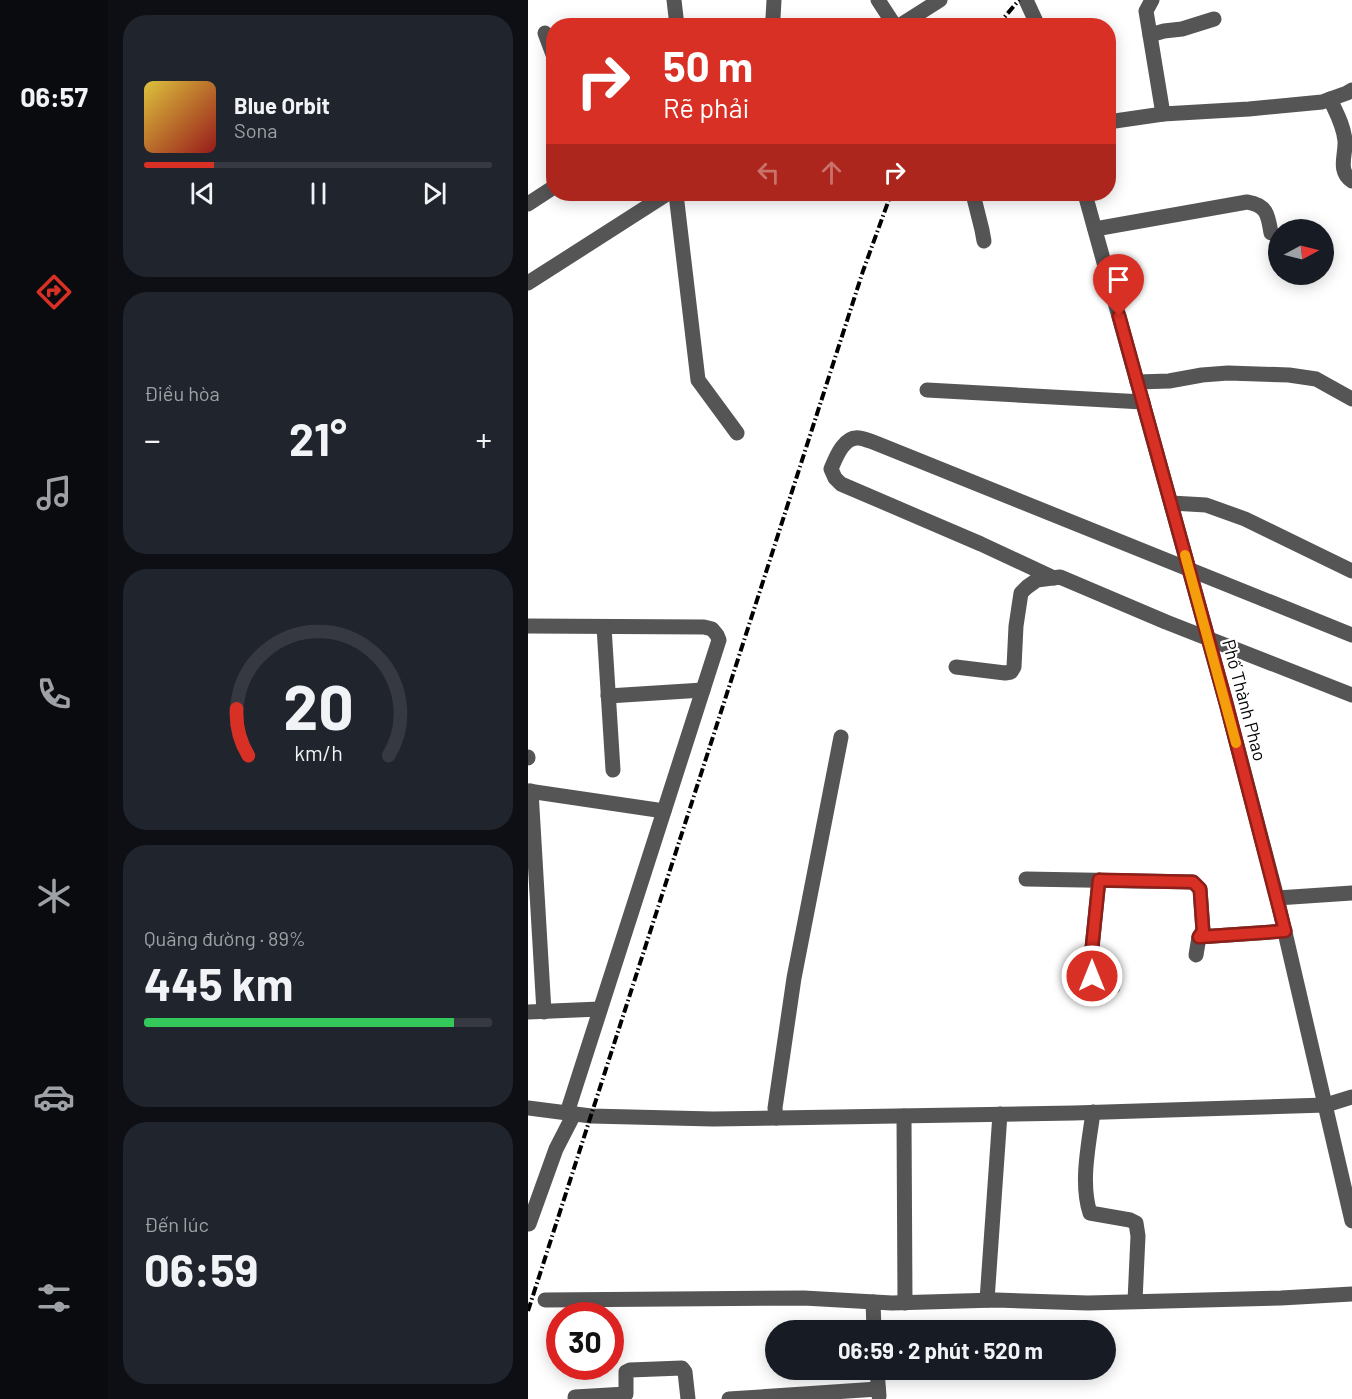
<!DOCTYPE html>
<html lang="vi">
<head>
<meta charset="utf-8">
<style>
  :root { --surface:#171b24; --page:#20242c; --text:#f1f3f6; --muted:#9ea1a6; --line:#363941; --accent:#d93025 }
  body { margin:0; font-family:Barlow,sans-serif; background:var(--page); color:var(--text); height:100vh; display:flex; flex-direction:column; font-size:22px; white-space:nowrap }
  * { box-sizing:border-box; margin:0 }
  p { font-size:20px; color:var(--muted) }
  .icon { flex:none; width:33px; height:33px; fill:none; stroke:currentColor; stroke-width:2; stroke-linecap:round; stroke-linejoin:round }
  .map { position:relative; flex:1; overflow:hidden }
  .details { display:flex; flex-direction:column; gap:15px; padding:15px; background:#0d0f14; width:420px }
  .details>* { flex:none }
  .banner { position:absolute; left:18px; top:18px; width:570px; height:183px; border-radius:24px; box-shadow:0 3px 15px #0003; background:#d93025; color:#fff; overflow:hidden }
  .needle { width:39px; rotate:83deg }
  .buttons { position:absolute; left:740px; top:219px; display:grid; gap:12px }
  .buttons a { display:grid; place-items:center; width:66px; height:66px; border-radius:50%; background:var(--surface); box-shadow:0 3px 15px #0003; font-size:30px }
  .speed { position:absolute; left:18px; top:1302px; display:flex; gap:12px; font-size:30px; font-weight:700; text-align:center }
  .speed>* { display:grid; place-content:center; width:78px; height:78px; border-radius:50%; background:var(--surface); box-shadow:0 3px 15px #0003; line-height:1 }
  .speed .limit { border:9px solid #d22; background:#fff; color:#111 }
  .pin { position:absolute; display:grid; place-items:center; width:51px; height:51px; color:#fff; margin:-62px -26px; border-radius:50% 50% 50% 0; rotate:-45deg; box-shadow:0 0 6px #0007 }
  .pin .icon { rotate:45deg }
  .me { position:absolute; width:66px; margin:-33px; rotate:0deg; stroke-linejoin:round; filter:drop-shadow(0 0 4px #0008) }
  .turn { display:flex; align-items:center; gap:21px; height:126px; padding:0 18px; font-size:27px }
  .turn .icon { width:78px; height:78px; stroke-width:2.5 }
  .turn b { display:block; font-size:42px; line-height:51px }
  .lanes { display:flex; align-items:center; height:57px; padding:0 18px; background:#0003; justify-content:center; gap:30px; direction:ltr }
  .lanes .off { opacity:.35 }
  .big { font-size:45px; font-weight:700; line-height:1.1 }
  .details .widget { flex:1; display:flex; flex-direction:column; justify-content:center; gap:9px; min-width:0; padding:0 21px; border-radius:24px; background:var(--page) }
  .details .dial { align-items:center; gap:0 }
  .dial svg { height:156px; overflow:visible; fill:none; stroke:var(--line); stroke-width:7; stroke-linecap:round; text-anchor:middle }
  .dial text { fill:var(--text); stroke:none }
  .song { display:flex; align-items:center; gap:18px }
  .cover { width:72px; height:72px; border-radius:9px; background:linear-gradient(135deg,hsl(50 70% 55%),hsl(0 70% 35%)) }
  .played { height:6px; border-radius:3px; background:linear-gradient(90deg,var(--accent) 20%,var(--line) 20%) }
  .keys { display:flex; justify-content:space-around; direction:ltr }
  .heat { display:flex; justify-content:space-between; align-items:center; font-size:33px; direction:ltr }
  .charge { height:9px; border-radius:4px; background:linear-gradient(90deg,#34c759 89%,var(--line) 0) }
  .trip { position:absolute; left:237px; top:1320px; width:351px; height:60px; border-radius:30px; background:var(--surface); box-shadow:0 3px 15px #0003; font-weight:700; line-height:60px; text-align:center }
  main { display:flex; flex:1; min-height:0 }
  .dock { display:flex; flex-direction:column; width:108px; justify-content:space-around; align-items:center; background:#090b0e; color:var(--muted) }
  .dock .icon { width:42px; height:42px }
  .dock .on { color:var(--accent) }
  .dock b { font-size:27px; color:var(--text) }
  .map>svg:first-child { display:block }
</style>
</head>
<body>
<main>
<nav class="dock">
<b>06:57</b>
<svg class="icon on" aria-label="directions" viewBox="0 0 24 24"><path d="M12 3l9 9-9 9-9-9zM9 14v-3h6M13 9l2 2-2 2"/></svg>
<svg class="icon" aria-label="music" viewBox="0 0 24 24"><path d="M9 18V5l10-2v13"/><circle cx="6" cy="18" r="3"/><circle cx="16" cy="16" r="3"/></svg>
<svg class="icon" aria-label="phone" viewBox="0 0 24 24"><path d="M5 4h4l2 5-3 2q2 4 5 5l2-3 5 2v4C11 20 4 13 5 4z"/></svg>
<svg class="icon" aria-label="climate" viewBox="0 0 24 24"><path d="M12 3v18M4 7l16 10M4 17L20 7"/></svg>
<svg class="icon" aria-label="car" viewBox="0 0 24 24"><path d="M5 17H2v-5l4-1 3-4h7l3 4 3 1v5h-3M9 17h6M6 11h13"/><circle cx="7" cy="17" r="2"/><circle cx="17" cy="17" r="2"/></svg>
<svg class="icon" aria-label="filters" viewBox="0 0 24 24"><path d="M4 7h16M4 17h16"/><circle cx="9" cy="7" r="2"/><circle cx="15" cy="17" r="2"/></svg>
</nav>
<section class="details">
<div class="widget">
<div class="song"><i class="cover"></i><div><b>Blue Orbit</b><p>Sona</p></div></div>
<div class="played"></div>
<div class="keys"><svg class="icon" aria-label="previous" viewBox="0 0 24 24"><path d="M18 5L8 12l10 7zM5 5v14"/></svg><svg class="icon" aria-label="pause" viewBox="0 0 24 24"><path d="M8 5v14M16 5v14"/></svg><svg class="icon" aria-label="next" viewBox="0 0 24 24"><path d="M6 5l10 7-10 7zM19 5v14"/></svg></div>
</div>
<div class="widget"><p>Điều hòa</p>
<div class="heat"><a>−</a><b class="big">21°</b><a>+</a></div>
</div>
<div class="widget dial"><svg viewBox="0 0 100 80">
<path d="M14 69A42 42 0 1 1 86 69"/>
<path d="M14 69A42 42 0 0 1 8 45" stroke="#d93025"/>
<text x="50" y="56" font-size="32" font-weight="700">20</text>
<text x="50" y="72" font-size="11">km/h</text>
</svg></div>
<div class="widget"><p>Quãng đường · 89%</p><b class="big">445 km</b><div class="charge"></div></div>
<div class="widget"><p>Đến lúc</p><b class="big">06:59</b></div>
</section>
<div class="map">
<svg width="824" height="1399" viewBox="0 0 824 1399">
  <rect width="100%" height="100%" fill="#fff"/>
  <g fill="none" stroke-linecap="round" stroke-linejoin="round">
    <g stroke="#555" stroke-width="15">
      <path d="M146 0 149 26"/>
      <path d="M350 0 367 26"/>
      <path d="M498 0 510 26"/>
      <path d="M624 0 618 11 635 114"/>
      <path d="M243 26 245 18 246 0"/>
      <path d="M371 26 412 0"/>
      <path d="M17 33 26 57"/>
      <path d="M622 35 636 31 654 29 686 19"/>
      <path d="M802 99C808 112 816 126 817 141 818 155 809 171 824 181"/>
      <path d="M580 122 635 114 721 109 794 102 819 93 824 90"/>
      <path d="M148 194 170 380 209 433"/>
      <path d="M445 194 454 230 456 241"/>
      <path d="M557 194 698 703 749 898 824 1221"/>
      <path d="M0 204 26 187"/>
      <path d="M567 229 719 202C739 205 740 215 743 233"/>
      <path d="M0 283 139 194"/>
      <path d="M609 382 641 381 674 375 700 373 761 375 788 379 824 399"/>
      <path d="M399 390 615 402"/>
      <path d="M643 503 678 505 717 519 824 571"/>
      <path d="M526 578 453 544 313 484 307 478 303 469C308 457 316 436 331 438 338 439 345 442 350 444L824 635"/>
      <path d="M0 626 176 627 184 629 189 635 191 640 39 1113"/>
      <path d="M76 627 85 770"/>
      <path d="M428 667 477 673 483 672 486 667 488 626 493 593 499 587 509 580 532 577 638 622 824 695"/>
      <path d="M80 696 175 690"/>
      <path d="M0 757V758"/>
      <path d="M0 791 136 811"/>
      <path d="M3 791 16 1012"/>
      <path d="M498 879 665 882 672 889 675 931 671 937 668 955"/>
      <path d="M571 880 562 967 564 977 585 987"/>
      <path d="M749 898 824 893"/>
      <path d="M671 937 757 931"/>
      <path d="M0 1012 72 1009"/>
      <path d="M0 1108 63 1116 185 1119 546 1113 798 1105 824 1097"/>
      <path d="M565 1112C561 1144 552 1182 562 1213L602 1220 608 1223 610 1236 607 1301"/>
      <path d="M376 1116 377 1303"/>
      <path d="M248 1118 247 1108 266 978 313 737"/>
      <path d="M1 1224 28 1149 46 1114"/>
      <path d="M17 1300 276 1298 364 1303 468 1300 560 1303 753 1298 824 1294"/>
      <path d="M459 1300 472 1114"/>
      <path d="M345 1302 346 1330"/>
      <path d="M349 1370 351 1396"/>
      <path d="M47 1397 98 1394V1372L102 1370 154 1368 157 1372 160 1399"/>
      <path d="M201 1399 350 1389"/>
    </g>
    <g stroke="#000" stroke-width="4" stroke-dasharray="9 3 1.5 3" stroke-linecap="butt">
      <path d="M469 26 491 0"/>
      <path d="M0 1311 335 271 363 194"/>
    </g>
  </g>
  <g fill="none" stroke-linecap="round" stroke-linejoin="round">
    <defs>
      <path id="route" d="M564 976 562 967 571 880 665 882 672 889 675 931 671 937 757 931 698 703 591 316"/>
    </defs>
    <use href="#route" stroke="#8d1f18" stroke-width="15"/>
    <use href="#route" stroke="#d93025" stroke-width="10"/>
    <path stroke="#f59e0b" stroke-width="10" d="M657 555 708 743"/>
  </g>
  <g text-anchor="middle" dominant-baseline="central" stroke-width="4.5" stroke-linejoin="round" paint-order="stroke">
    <g font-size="18" fill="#000" stroke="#fff">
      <text transform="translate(717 700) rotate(75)">Phố Thành Phao</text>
    </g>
  </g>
</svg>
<div class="buttons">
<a><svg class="needle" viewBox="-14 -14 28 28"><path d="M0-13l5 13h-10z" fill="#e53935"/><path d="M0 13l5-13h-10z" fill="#9ea1a6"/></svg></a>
</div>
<div class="speed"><div class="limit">30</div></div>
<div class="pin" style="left:591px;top:316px;background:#d93025"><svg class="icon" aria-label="arrive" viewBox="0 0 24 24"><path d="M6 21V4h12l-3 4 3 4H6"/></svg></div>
<svg class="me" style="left:564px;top:976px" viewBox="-20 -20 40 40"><circle r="17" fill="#d93025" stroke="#fff" stroke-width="3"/><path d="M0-11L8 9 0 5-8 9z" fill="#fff"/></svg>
<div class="trip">06:59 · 2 phút · 520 m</div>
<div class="banner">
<div class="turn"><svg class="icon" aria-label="right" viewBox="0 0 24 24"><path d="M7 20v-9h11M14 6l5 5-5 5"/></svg><div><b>50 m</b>Rẽ phải</div></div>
<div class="lanes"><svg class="icon off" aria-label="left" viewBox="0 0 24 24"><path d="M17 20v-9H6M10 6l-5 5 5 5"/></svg><svg class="icon off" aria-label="ahead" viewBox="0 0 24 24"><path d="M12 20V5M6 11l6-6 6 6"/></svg><svg class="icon" aria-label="right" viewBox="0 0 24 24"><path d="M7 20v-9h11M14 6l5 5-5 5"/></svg></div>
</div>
</div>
</main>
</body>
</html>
